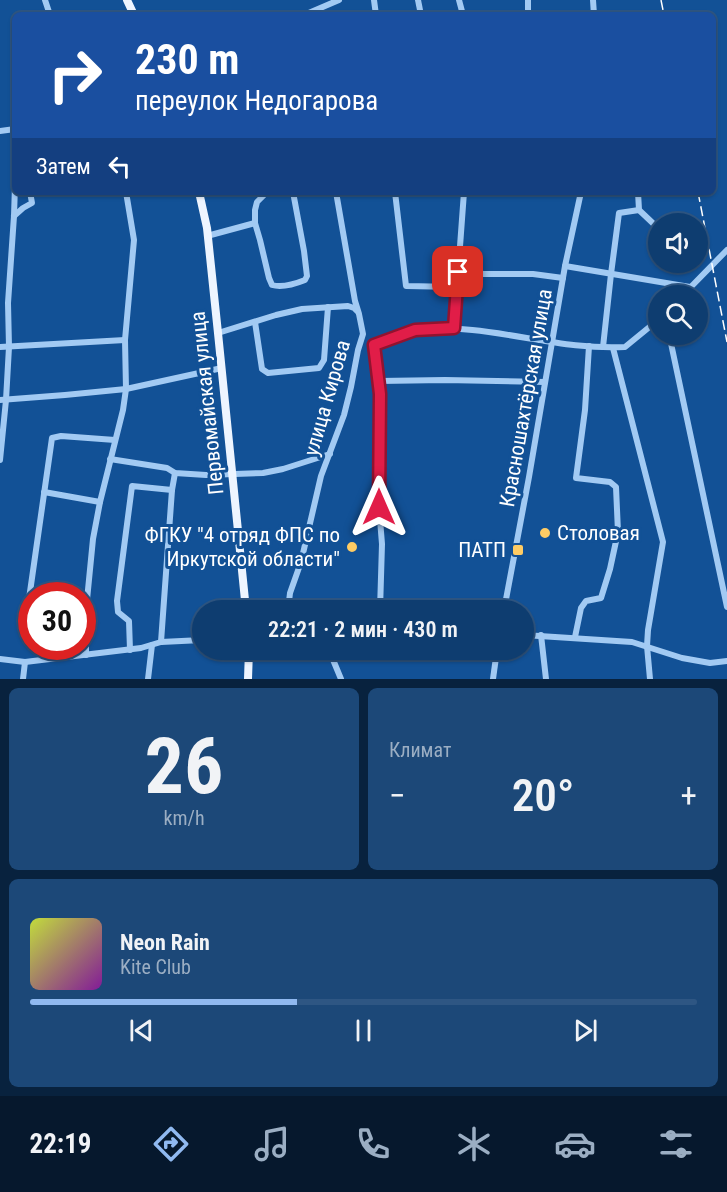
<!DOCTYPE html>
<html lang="ru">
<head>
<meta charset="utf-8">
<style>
  :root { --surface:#0e3d70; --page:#1c4878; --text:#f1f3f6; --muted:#9baec3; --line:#2e5683; --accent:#90b9f0 }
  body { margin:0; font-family:"Roboto Condensed",sans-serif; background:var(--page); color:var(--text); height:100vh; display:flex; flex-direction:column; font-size:22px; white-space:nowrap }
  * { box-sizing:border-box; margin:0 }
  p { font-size:20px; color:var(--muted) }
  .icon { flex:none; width:33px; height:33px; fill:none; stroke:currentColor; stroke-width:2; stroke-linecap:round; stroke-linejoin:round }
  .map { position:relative; height:679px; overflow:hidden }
  .drawer { display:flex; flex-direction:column; gap:9px; padding:9px; background:#08223e; flex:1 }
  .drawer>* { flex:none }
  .guide { position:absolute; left:12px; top:12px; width:704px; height:183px; border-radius:9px; box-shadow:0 2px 4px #0004,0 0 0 2px var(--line); background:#1a4fa0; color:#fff; overflow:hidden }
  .fabs { position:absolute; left:648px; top:213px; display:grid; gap:12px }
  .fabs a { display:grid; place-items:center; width:60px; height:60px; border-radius:50%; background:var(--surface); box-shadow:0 2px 4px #0004,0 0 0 2px var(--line); font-size:30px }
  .speed { position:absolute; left:18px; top:582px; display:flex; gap:12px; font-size:30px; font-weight:700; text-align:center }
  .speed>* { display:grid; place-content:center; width:78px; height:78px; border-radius:50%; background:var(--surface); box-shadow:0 2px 4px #0004,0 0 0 2px var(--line); line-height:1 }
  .speed .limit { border:9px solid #d22; background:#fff; color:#111 }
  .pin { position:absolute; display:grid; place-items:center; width:51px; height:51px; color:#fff; margin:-26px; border-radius:12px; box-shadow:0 3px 9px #0006 }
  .me { position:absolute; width:66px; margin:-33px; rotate:0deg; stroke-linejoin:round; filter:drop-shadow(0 0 4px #0008) }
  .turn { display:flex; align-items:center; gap:21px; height:126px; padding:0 24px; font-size:27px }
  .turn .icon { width:78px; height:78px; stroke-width:2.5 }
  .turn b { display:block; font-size:42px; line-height:51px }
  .then { display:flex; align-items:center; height:57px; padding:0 24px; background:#0003; gap:12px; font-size:22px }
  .big { font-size:45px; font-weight:600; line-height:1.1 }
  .drawer .widget { flex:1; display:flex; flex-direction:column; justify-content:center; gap:9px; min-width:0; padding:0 21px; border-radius:9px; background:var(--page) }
  .drawer .dial { align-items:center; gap:0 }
  .dial b { font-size:78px; line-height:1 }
  .song { display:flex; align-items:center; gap:18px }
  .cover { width:72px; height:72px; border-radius:9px; background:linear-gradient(135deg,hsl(70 70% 55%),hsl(290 70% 35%)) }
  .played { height:6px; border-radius:3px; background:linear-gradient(90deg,var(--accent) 40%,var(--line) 40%) }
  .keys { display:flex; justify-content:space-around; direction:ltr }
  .heat { display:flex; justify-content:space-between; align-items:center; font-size:33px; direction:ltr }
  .drawer .tiles { flex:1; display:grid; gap:9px; grid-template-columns:1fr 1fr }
  .widget:last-child { grid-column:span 2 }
  .trip { position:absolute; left:192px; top:600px; width:342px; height:60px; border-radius:30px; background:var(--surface); box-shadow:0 2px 4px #0004,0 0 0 2px var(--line); font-weight:600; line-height:60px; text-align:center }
  .tabs { display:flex; height:96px; justify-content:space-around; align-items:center; background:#06182d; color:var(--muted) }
  .tabs .icon { width:42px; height:42px }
  .tabs .active { color:var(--accent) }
  .tabs b { font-size:27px; color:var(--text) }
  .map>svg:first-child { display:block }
</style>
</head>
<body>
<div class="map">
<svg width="727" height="679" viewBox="0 0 727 679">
  <rect width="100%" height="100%" fill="#125196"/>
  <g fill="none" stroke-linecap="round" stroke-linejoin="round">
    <g stroke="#a2caf3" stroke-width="6">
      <path d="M45 0 50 15"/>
      <path d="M374 0 376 15"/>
      <path d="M418 0 421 15"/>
      <path d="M459 0 463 15"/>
      <path d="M593 0 594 15"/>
      <path d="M304 15 339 0"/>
      <path d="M528 15V0"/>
      <path d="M0 131 15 129"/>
      <path d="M267 192 257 202 255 210V223L260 240 269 278 272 285C282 288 295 284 305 280L307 276 304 251 293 192"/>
      <path d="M395 192 406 286 457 287"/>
      <path d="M638 192 639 210 658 228"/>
      <path d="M14 216 23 208 32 203 30 192"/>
      <path d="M207 236 255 223"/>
      <path d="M565 266 690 287"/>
      <path d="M458 272 484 274H533L563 278"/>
      <path d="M682 296 727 250"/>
      <path d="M255 322 262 369 268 373 319 368 324 360 328 307"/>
      <path d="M454 328 464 192"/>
      <path d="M218 333 276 315 302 309 348 306 354 308 357 311"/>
      <path d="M669 334 727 607"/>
      <path d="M374 345C388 340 403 332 418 330 487 322 555 351 625 347L658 320"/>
      <path d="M374 345 380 394 378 462 379 507 382 544 380 610"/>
      <path d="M0 347 125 340"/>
      <path d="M603 347 611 274 619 213 639 210"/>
      <path d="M613 348 663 542 648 630 647 646 650 679"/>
      <path d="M379 381 445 380 545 382"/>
      <path d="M0 400 65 395 126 389 222 368"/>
      <path d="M110 459 167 468 175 473 206 475 263 473 283 469 330 454"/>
      <path d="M0 460 6 400 9 347 8 303 14 216 15 185"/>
      <path d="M44 492 100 502"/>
      <path d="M32 606H28L52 438 61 436 115 440"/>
      <path d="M288 610 290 593 301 562 321 476 344 415 351 387 358 350 363 334 359 314 355 301 336 192"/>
      <path d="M504 610 529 477 565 266 581 192"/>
      <path d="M524 635 632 642 682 658 710 663 727 661"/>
      <path d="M541 635 546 679"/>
      <path d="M575 637 581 608 586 601 601 598 610 569 618 532 616 487 610 482 576 478 585 410 589 346"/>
      <path d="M161 642 172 490 175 473"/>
      <path d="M130 650 129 621 118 612 117 601 132 486 172 490"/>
      <path d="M329 650 341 679"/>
      <path d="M86 655V610L93 539 100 502 123 410 126 389 125 340 134 240 126 192"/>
      <path d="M0 659 25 662 141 648 161 642 202 640"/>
      <path d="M23 679 25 662"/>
      <path d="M148 679 152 645"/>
      <path d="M493 679 497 650"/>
    </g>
    <g stroke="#eef5ff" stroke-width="8">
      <path d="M127 0 134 15"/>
      <path d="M199 192 207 228 218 333 246 610"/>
      <path d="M248 679 249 650"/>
    </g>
    <g stroke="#fff" stroke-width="1.5" stroke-dasharray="10 4.5" stroke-linecap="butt">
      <path d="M661 0 664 15"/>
      <path d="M698 192 727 342"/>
    </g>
  </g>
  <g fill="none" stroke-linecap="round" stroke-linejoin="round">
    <defs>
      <path id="route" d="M379 507 380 394 374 345 415 330 454 328 458 272"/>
    </defs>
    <use href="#route" stroke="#92132f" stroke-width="15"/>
    <use href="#route" stroke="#e11d48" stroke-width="10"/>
  </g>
  <g fill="#ffcc64" stroke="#125196" stroke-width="2">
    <circle cx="545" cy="533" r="6"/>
    <circle cx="352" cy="547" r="6"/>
    <rect x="512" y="544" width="12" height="12" rx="3"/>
  </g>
  <g text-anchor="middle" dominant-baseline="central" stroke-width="6" stroke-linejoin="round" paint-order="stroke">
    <g font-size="21" fill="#fff" stroke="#125196">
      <text transform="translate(327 398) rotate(-74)">улица Кирова</text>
      <text transform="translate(526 398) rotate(-80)">Красношахтёрская улица</text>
      <text transform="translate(207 403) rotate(-96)">Первомайская улица</text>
    </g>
    <g font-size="21" fill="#fff" stroke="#125196" text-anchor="end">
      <text x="557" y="533" text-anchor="start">Столовая</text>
      <text x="340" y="535">ФГКУ "4 отряд ФПС по<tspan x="340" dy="24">Иркутской области"</tspan></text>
      <text x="506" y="550">ПАТП</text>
    </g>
  </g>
</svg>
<div class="fabs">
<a><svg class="icon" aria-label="sound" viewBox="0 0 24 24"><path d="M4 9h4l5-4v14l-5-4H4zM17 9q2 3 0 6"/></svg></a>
<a><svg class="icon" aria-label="search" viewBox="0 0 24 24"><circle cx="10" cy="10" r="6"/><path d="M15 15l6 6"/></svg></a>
</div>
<div class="speed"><div class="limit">30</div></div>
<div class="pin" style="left:458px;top:272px;background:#d93025"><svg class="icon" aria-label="arrive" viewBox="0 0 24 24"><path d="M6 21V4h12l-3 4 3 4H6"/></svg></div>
<svg class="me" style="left:379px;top:507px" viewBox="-20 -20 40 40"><path d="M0-17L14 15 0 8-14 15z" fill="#e11d48" stroke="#fff" stroke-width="4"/></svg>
<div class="trip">22:21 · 2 мин · 430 m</div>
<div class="guide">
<div class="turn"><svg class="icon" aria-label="right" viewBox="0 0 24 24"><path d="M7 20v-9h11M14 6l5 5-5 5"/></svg><div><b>230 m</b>переулок Недогарова</div></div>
<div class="then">Затем<svg class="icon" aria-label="left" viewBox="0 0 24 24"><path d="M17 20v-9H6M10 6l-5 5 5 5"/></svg></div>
</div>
</div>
<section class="drawer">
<div class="tiles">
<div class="widget dial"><b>26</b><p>km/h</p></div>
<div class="widget"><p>Климат</p>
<div class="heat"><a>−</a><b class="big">20°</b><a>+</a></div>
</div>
<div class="widget">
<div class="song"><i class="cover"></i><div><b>Neon Rain</b><p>Kite Club</p></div></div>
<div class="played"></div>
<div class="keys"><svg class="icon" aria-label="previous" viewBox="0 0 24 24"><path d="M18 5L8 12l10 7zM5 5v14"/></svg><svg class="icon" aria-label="pause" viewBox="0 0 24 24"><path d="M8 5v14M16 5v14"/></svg><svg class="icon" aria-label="next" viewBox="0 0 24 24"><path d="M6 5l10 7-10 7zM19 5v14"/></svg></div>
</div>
</div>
</section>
<nav class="tabs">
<b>22:19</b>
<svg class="icon active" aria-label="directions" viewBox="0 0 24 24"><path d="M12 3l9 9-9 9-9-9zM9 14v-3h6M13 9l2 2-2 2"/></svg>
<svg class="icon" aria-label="music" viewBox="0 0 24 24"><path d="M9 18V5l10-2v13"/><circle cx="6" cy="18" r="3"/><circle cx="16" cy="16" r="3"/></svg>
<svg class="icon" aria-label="phone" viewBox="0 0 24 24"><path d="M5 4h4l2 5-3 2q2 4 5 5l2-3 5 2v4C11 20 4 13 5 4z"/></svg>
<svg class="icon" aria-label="climate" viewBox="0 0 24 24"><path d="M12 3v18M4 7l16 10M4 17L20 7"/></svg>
<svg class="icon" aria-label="car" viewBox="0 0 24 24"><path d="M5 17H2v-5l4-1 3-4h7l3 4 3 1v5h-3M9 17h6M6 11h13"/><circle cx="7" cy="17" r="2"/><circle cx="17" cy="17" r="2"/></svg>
<svg class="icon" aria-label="filters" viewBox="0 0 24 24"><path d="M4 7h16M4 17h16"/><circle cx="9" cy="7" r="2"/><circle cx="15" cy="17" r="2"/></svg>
</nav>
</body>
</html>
